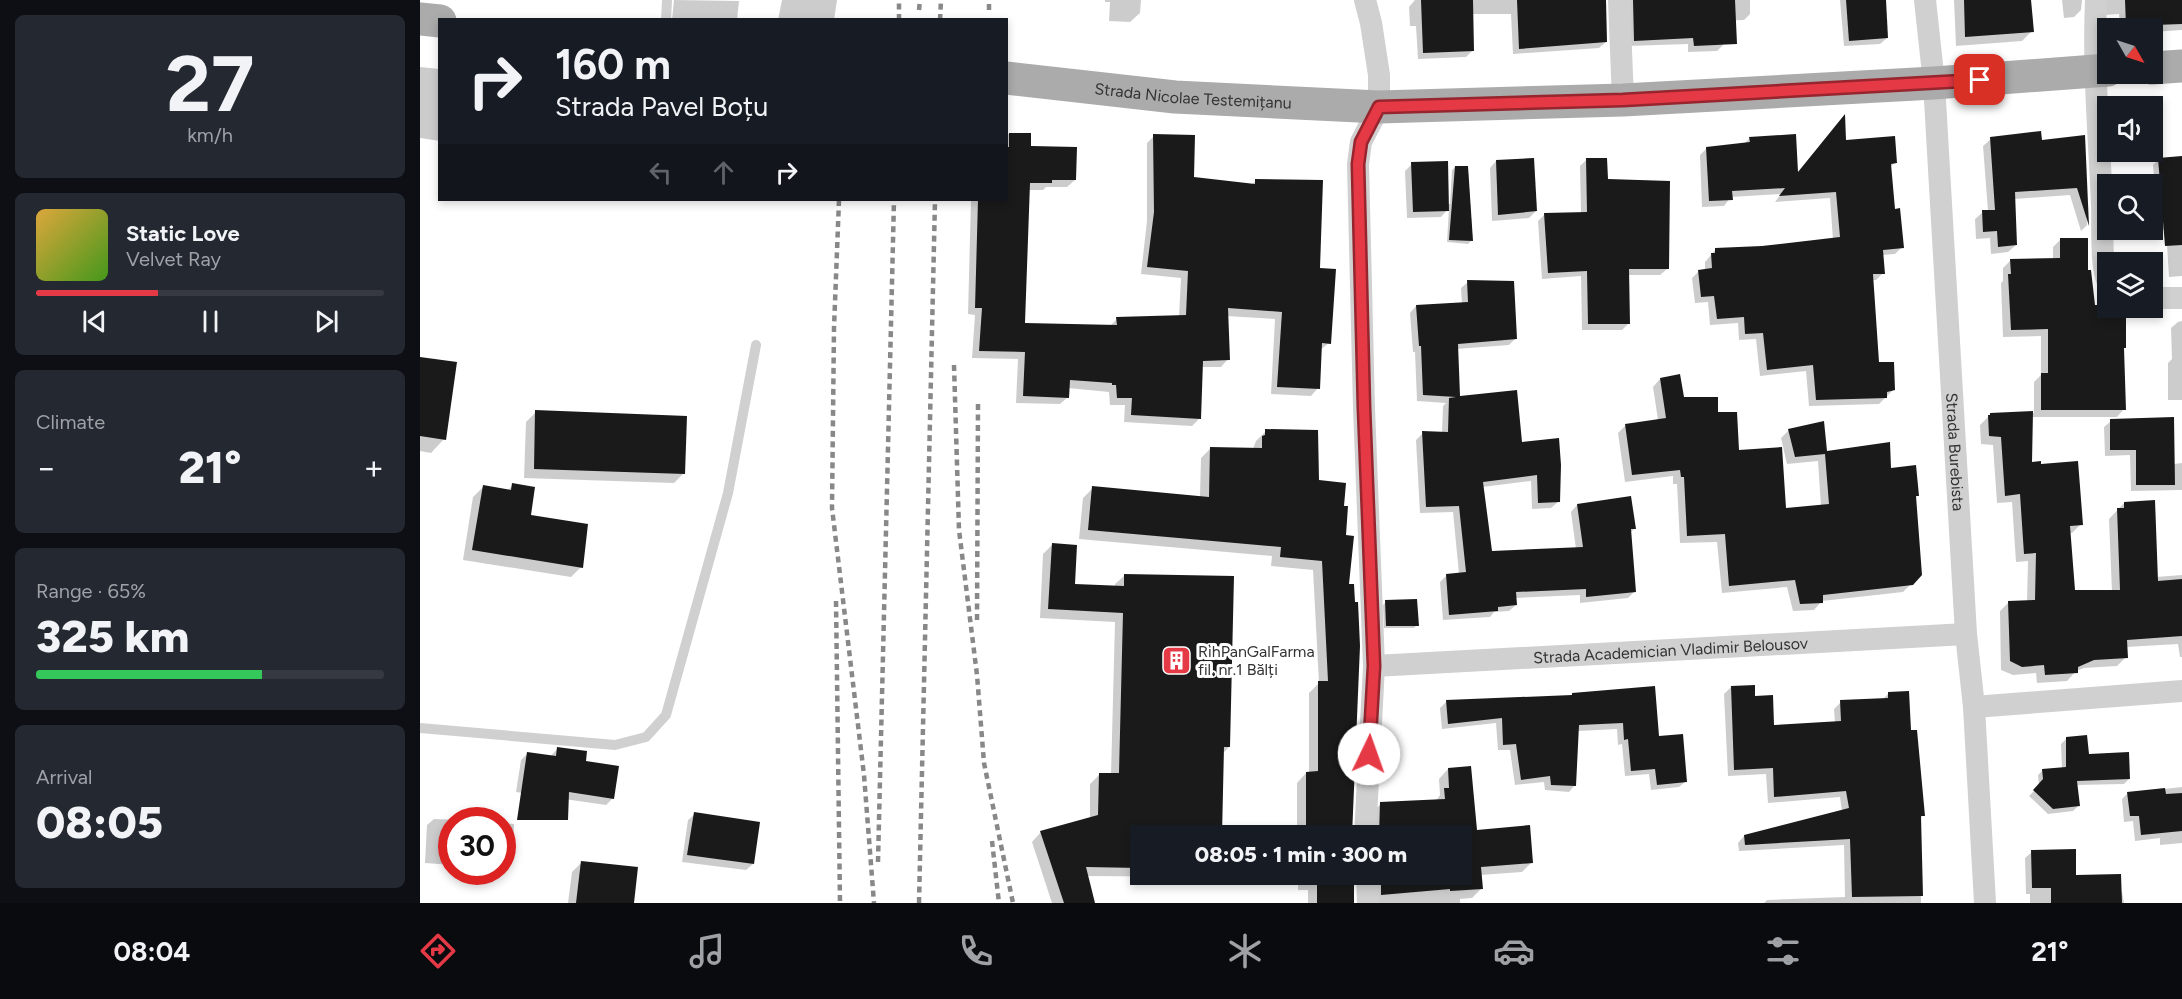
<!DOCTYPE html>
<html lang="en">
<head>
<meta charset="utf-8">
<style>
  :root { --surface:#171b24; --page:#242831; --text:#f1f3f6; --muted:#9ea1a6; --line:#363941; --accent:#e63946 }
  body { margin:0; font-family:Figtree,sans-serif; background:var(--page); color:var(--text); height:100vh; display:flex; flex-direction:column; font-size:22px; white-space:nowrap }
  * { box-sizing:border-box; margin:0 }
  p { font-size:20px; color:var(--muted) }
  .icon { flex:none; width:33px; height:33px; fill:none; stroke:currentColor; stroke-width:2; stroke-linecap:round; stroke-linejoin:round }
  .map { position:relative; flex:1; overflow:hidden }
  .panel { display:flex; flex-direction:column; gap:15px; padding:15px; background:#0d0f14; width:420px }
  .panel>* { flex:none }
  .guide { position:absolute; left:18px; top:18px; width:570px; height:183px; border-radius:0px; box-shadow:0 3px 9px #0003; background:#171b24; color:var(--text); overflow:hidden }
  .needle { width:39px; rotate:129deg }
  .tools { position:absolute; left:1677px; top:18px; display:grid; gap:12px }
  .tools a { display:grid; place-items:center; width:66px; height:66px; border-radius:0px; background:var(--surface); box-shadow:0 3px 9px #0003; font-size:30px }
  .speed { position:absolute; left:18px; top:807px; display:flex; gap:12px; font-size:30px; font-weight:700; text-align:center }
  .speed>* { display:grid; place-content:center; width:78px; height:78px; border-radius:50%; background:var(--surface); box-shadow:0 3px 9px #0003; line-height:1 }
  .speed .limit { border:9px solid #d22; background:#fff; color:#111 }
  .pin { position:absolute; display:grid; place-items:center; width:51px; height:51px; color:#fff; margin:-26px; border-radius:12px; box-shadow:0 3px 9px #0006 }
  .me { position:absolute; width:66px; margin:-33px; rotate:3deg; stroke-linejoin:round; filter:drop-shadow(0 0 4px #0008) }
  .turn { display:flex; align-items:center; gap:21px; height:126px; padding:0 18px; font-size:27px }
  .turn .icon { width:78px; height:78px; stroke-width:2.5 }
  .turn b { display:block; font-size:42px; line-height:51px }
  .lanes { display:flex; align-items:center; height:57px; padding:0 18px; background:#0003; justify-content:center; gap:30px; direction:ltr }
  .lanes .off { opacity:.35 }
  .big { font-size:45px; font-weight:800; line-height:1.1 }
  .panel .widget { flex:1; display:flex; flex-direction:column; justify-content:center; gap:9px; min-width:0; padding:0 21px; border-radius:9px; background:var(--page) }
  .panel .dial { align-items:center; gap:0 }
  .dial b { font-size:78px; line-height:1 }
  .song { display:flex; align-items:center; gap:18px }
  .cover { width:72px; height:72px; border-radius:9px; background:linear-gradient(135deg,hsl(40 70% 55%),hsl(100 70% 35%)) }
  .played { height:6px; border-radius:3px; background:linear-gradient(90deg,var(--accent) 35%,var(--line) 35%) }
  .keys { display:flex; justify-content:space-around; direction:ltr }
  .heat { display:flex; justify-content:space-between; align-items:center; font-size:33px; direction:ltr }
  .charge { height:9px; border-radius:4px; background:linear-gradient(90deg,#34c759 65%,var(--line) 0) }
  .trip { position:absolute; left:710px; top:825px; width:342px; height:60px; border-radius:0px; background:var(--surface); box-shadow:0 3px 9px #0003; font-weight:800; line-height:60px; text-align:center }
  .tab-bar { display:flex; height:96px; justify-content:space-around; align-items:center; background:#090b0e; color:var(--muted) }
  .tab-bar .icon { width:42px; height:42px }
  .tab-bar .current { color:var(--accent) }
  .tab-bar b { font-size:27px; color:var(--text) }
  main { display:flex; flex:1; min-height:0 }
  .map>svg:first-child { display:block }
</style>
</head>
<body>
<main>
<section class="panel">
<div class="widget dial"><b>27</b><p>km/h</p></div>
<div class="widget">
<div class="song"><i class="cover"></i><div><b>Static Love</b><p>Velvet Ray</p></div></div>
<div class="played"></div>
<div class="keys"><svg class="icon" aria-label="previous" viewBox="0 0 24 24"><path d="M18 5L8 12l10 7zM5 5v14"/></svg><svg class="icon" aria-label="pause" viewBox="0 0 24 24"><path d="M8 5v14M16 5v14"/></svg><svg class="icon" aria-label="next" viewBox="0 0 24 24"><path d="M6 5l10 7-10 7zM19 5v14"/></svg></div>
</div>
<div class="widget"><p>Climate</p>
<div class="heat"><a>−</a><b class="big">21°</b><a>+</a></div>
</div>
<div class="widget"><p>Range · 65%</p><b class="big">325 km</b><div class="charge"></div></div>
<div class="widget"><p>Arrival</p><b class="big">08:05</b></div>
</section>
<div class="map">
<svg width="1762" height="903" viewBox="0 0 1762 903">
  <rect width="100%" height="100%" fill="#fff"/>
  <g fill="#0003">
    <path d="M254 0 319 1 317 20H252Z"/>
    <path d="M362 0H417L414 20H358Z"/>
    <path d="M685 0H721L720 13 710 22 689 21 690 2H685Z"/>
    <path d="M995 0H1184L1186 42 1179 48 1093 54 1091 14H1052L1053 50 1046 57 998 59 996 26H990L989 7Z"/>
    <path d="M1203 0H1330V14L1324 20 1296 21 1303 45 1297 51 1268 52V44L1208 46Z"/>
    <path d="M1420 0H1465L1467 38 1460 44 1424 46Z"/>
    <path d="M1534 0H1610L1612 31 1602 41 1536 46Z"/>
    <path d="M1642 0H1662L1661 10 1654 17 1644 18Z"/>
    <path d="M1681 0H1762V30L1732 32V28H1700L1699 14 1683 15Z"/>
    <path d="M0 67 20 69V141L0 138Z"/>
    <path d="M586 134 610 135 609 147 655 180 647 187H626L623 190H608L604 324 689 327 697 319 759 317 761 278 721 274 727 221V143L734 136 772 179 831 185 836 181 898 269 909 343 900 350 898 388 891 396 851 394 855 319 806 316 808 359 801 367H781L780 418 772 426 704 422 705 405H690L689 392 648 388V397L640 404 596 403 598 359 552 358 555 315 548 314 551 200H586Z"/>
    <path d="M1663 136 1667 225 1661 231 1650 195 1594 199 1596 245 1588 252 1571 254 1570 238 1556 239 1555 219 1563 212 1568 211 1563 146 1571 139 1621 142Z"/>
    <path d="M1330 138 1377 175 1425 142 1475 162 1470 168 1473 210 1482 247 1475 254 1462 255 1463 273 1456 280H1452L1457 364 1474 389 1459 404 1389 406 1386 371 1340 376 1336 339 1319 340 1318 323 1290 325 1288 302 1275 303 1272 278 1279 271H1285V262L1296 249 1342 247 1413 240 1410 198 1355 202 1361 194 1311 197 1304 206 1282 207 1280 155 1287 148 1324 144Z"/>
    <path d="M1762 157V276L1749 277 1746 229 1739 230 1733 165 1739 159Z"/>
    <path d="M1166 160 1186 181 1247 269 1240 275H1208L1209 323 1202 330H1162L1161 276 1122 279 1118 221 1125 214 1161 213 1160 166Z"/>
    <path d="M1076 161 1116 211 1109 218 1072 221 1070 168Z"/>
    <path d="M992 164 1027 204H1030L1032 170 1035 167 1051 241 1048 244 1027 242 1029 208 1021 217 987 218 985 171Z"/>
    <path d="M1641 239 1667 272 1674 306 1705 308 1704 348 1702 350 1704 409 1697 417H1611V464L1661 524 1652 533H1649L1654 592H1692L1689 519 1704 503 1736 577 1762 575V657H1760L1758 644 1706 647V657L1697 666 1664 668 1656 671 1647 681 1617 683 1616 673 1593 675 1581 670 1580 611 1589 602H1607L1608 561 1596 562 1592 502 1577 503 1573 445 1561 444 1560 425 1571 414 1614 413V382L1621 375V336L1583 337 1581 283 1583 281V268L1591 260H1633V247Z"/>
    <path d="M1048 282 1096 338 1089 345 1036 349 1038 398 1100 444 1138 502 1131 508 1112 509 1111 481 1062 487 1071 553 1156 549 1151 512 1157 505 1214 529 1210 533 1214 592 1208 598 1160 603V595L1095 598 1096 605 1089 611 1074 612 1070 617 1023 620 1020 582 1027 575 1039 574 1033 512 1000 513 996 440 1003 433H1022L1023 406 1026 403 997 401 995 352H993L990 313 996 306 1042 304 1041 288Z"/>
    <path d="M1762 321V400H1748V363L1752 359 1751 328 1758 322Z"/>
    <path d="M0 358 24 439 11 453 0 451Z"/>
    <path d="M1240 379 1263 399 1297 413 1317 451 1365 509 1401 506 1398 461 1367 464 1361 438 1368 431 1403 423 1406 453 1470 470 1498 495 1495 498 1501 574 1483 592 1402 601 1394 610 1373 611 1367 587 1302 593 1297 542 1260 543 1257 484H1253V476L1205 482 1198 433 1205 426 1238 420 1233 387Z"/>
    <path d="M116 412 264 473 254 483 104 478 106 422Z"/>
    <path d="M1691 421 1754 464 1762 463V490L1711 491 1710 455 1685 456 1684 427Z"/>
    <path d="M846 431 897 482 924 536 928 585 930 835 877 836V783L886 773H889V693L899 683 893 570 851 566 852 556 659 539 663 498 673 488 780 497 781 458 790 449H833L836 441Z"/>
    <path d="M93 485 109 517 161 567 151 577 43 560 53 497 63 487 87 491Z"/>
    <path d="M632 545 653 585 695 587V584L705 575 809 747 803 753 799 836H720V874H791L788 877 667 876 673 903H632L612 842 621 832 670 819V784L680 774 691 775 695 622 620 618 623 554Z"/>
    <path d="M966 602 997 625 994 628H964L963 605Z"/>
    <path d="M1311 687 1334 698 1353 727 1415 723 1414 709 1421 702 1463 699 1468 694 1490 732 1503 815 1500 819 1501 903H1344L1347 900 1425 897 1424 845 1319 851 1318 843 1324 836 1422 811 1420 797 1348 803 1346 774 1308 776 1304 694Z"/>
    <path d="M1151 697 1238 738 1266 781 1259 787 1231 790 1229 774 1205 776 1202 744 1198 745 1197 729 1158 731 1155 785 1149 792 1125 790 1124 782 1095 785 1090 750H1078L1076 723 1022 729 1020 708 1026 702Z"/>
    <path d="M1646 739 1668 755 1709 779 1704 784 1656 785 1658 806 1653 811 1628 814 1609 796 1619 786 1618 775 1623 770 1642 769 1641 744Z"/>
    <path d="M137 749 164 763 193 798 186 805 96 792 101 760 107 754 131 756Z"/>
    <path d="M1028 769 1055 831 1112 862 1102 872 1060 875 1061 889 1052 898 1040 899V903H951L947 874H1041V836H950L951 813 961 804 1016 801 1020 795 1019 779Z"/>
    <path d="M1762 787V843L1740 845V838L1715 841 1713 821 1704 822 1702 799 1708 793Z"/>
    <path d="M275 814 333 864 326 870 262 862 268 820Z"/>
    <path d="M14 819 43 820H32V865L5 863 7 825Z"/>
    <path d="M82 823 94 824 92 862 85 868H82Z"/>
    <path d="M1612 852 1655 876 1702 892 1704 903H1610V894H1606L1605 858Z"/>
    <path d="M162 862 213 903H148L152 872Z"/>
    <path d="M878 874H933V903H888V890H878Z"/>
  </g>
  <g fill="#1a1a1a">
    <path d="M1001 0H1053L1054 51 1003 53Z"/>
    <path d="M1097 0H1186L1187 42 1099 49Z"/>
    <path d="M1213 0H1315L1317 44 1274 46 1273 38 1214 41Z"/>
    <path d="M1426 0H1466L1468 38 1429 41Z"/>
    <path d="M1544 0H1611L1614 32 1545 37Z"/>
    <path d="M1705 0H1762V24L1706 26Z"/>
    <path d="M1425 114 1426 140 1475 136 1477 163 1471 164 1475 209 1480 208 1484 248 1463 250 1465 274H1453L1459 362H1474L1475 390 1467 392V398L1396 400 1393 365 1347 370 1343 333 1325 334 1324 317 1297 319 1294 296 1281 297 1278 270 1292 268 1291 253H1295V248L1342 246 1420 237 1416 192 1359 196 1365 188 1312 191 1313 200 1289 201 1286 147 1330 142 1329 137 1376 134 1378 172Z"/>
    <path d="M1621 131 1622 140 1665 135 1669 226 1657 188 1595 192 1597 245 1578 247 1577 231 1563 232 1562 210H1575L1570 137Z"/>
    <path d="M589 133H611V146L657 147 656 180H632V183H610L605 323 697 325 696 317 766 315 768 271 727 267 734 212 733 134 775 135 774 177 835 184V179L903 180 900 268 916 269 911 344 902 343 900 389 857 387 862 312 808 308 810 360 783 361 781 419 711 415 712 398H697L696 385H692V383L650 380 649 398 603 396 605 352 559 351 562 308H555L558 200H586V147H589Z"/>
    <path d="M1762 156V245L1745 246 1738 158Z"/>
    <path d="M1114 158 1117 211 1078 215 1076 160Z"/>
    <path d="M1166 158H1187L1188 179 1250 181 1249 269H1209L1210 324H1168L1167 271 1128 273 1124 213 1167 212Z"/>
    <path d="M1028 161 1029 211 993 212 991 162Z"/>
    <path d="M1035 166H1048L1053 241 1029 240Z"/>
    <path d="M1640 238H1668V270H1671L1675 305H1688V308H1706V348H1704L1706 410H1621V373H1628V329L1591 330 1588 274H1591L1590 259 1640 258Z"/>
    <path d="M1047 280 1094 281 1097 339 1038 344 1040 396 1097 390 1102 442 1139 438 1141 465 1140 502 1118 503 1117 475 1063 482 1072 551 1163 547 1157 504 1211 496 1216 529H1211L1216 592 1166 597V589L1096 592 1097 605 1078 607V611L1029 615 1026 574 1046 572 1039 506 1006 507 1002 431 1028 432 1029 398 1036 397 1003 395 1001 346H999L996 305 1048 302Z"/>
    <path d="M0 357 37 362 26 440 0 436Z"/>
    <path d="M1260 374 1264 397H1298V412H1317L1319 450 1362 447 1366 508 1409 504 1405 454 1375 457 1368 429 1404 421 1407 451 1470 442 1471 468 1496 465 1499 496H1496L1502 575 1493 585 1403 595V603L1380 604 1375 580 1309 586 1305 534 1267 536 1264 477H1261L1260 470 1212 475 1205 424 1246 418 1240 378Z"/>
    <path d="M115 410 267 416 265 474 114 469Z"/>
    <path d="M1613 411 1612 462 1621 461V464L1658 461 1663 525 1650 526 1655 590H1700L1697 508H1704V502L1735 500 1738 581 1762 579V636L1707 640 1708 658 1674 660 1658 667V673L1625 675 1624 665 1602 667 1590 661 1588 601 1615 600 1616 553 1604 554 1600 494 1585 496 1581 437 1569 436 1568 415H1570V413Z"/>
    <path d="M1754 417 1755 485H1716V450H1690V419Z"/>
    <path d="M845 429 898 430 899 480 926 483 924 506H928L926 535 934 536 929 584H934L935 602H938L940 646 932 836H886V772L898 771V681H908L902 561 860 557 861 547 668 530 672 486 789 497 790 447 842 448V436L845 435Z"/>
    <path d="M92 483 115 487 111 515 168 524 163 568 52 550 63 485 91 490Z"/>
    <path d="M632 543 657 545 655 584 704 586V574L814 576 810 747H804L802 835 720 833V868L666 867 675 903H644L620 831 678 815 679 773H699L703 613 628 609Z"/>
    <path d="M997 599 999 626H966L965 600Z"/>
    <path d="M1335 685V696L1353 695 1354 725 1421 721 1420 700 1468 698V692L1489 691 1491 730H1497L1505 816H1501L1503 896 1432 897 1430 839 1325 845 1324 835 1429 808 1426 791 1354 797 1353 768 1314 770 1311 686Z"/>
    <path d="M1235 686 1239 736 1263 734 1267 782 1237 785 1235 769 1211 771 1208 739 1204 740 1203 723 1159 725 1156 786 1131 785 1130 776 1101 780 1096 744 1083 745 1082 718 1028 724 1026 700 1152 695V693Z"/>
    <path d="M1667 735 1669 754 1709 752 1710 779 1657 781 1660 806 1633 809 1613 790 1623 779 1622 769 1646 767V737Z"/>
    <path d="M137 747 167 751 166 761 199 766 194 799 149 792 148 820H97L107 752 136 756Z"/>
    <path d="M1051 766 1057 830 1110 825 1113 863 1061 867 1063 889 1030 891V889L961 895V874H1041V836H959L960 802 1025 799 1024 788H1029L1028 768Z"/>
    <path d="M1745 788 1746 794 1762 793V831L1721 835 1719 816H1710L1707 792Z"/>
    <path d="M274 812 340 822 334 864 267 855Z"/>
    <path d="M1656 849V875L1701 874 1702 903H1631V888H1612L1611 850Z"/>
    <path d="M161 861 218 867 214 903H156Z"/>
    <path d="M887 874H934V903H897V881H887Z"/>
  </g>
  <g fill="none" stroke-linecap="round" stroke-linejoin="round">
    <g stroke="#d0d0d0" stroke-width="10">
      <path d="M246 20 247 0"/>
      <path d="M0 728 195 745 226 737 246 715 308 493 336 345"/>
    </g>
    <g stroke="#d0d0d0" stroke-width="22">
      <path d="M1199 0 1203 100"/>
      <path id="s1" d="M1505 0 1514 83 1546 634 1554 707 1565 903"/>
      <path d="M1676 0C1673 68 1679 136 1682 204 1683 223 1680 266 1688 282"/>
      <path d="M1732 298H1762"/>
      <path id="s2" d="M954 666 1546 634"/>
      <path d="M1554 707 1762 691"/>
      <path d="M945 836 954 666 944 408 938 164 941 142 959 107V75L951 23 945 0"/>
      <path d="M947 874 948 903"/>
    </g>
    <g stroke="#ababab" stroke-width="33">
      <path d="M0 19 20 21"/>
      <path d="M1732 68 1762 66"/>
      <path id="s3" d="M586 78 755 97 959 107 1203 100 1514 83 1688 70"/>
    </g>
    <g stroke="#888" stroke-width="4.5" stroke-dasharray="6 4.5" stroke-linecap="butt">
      <path d="M499 10 500 0"/>
      <path d="M569 10V0"/>
      <path d="M479 20V0"/>
      <path d="M520 20 521 0"/>
      <path d="M419 200 414 328 412 508 444 775 454 903"/>
      <path d="M534 365 539 530 557 675 564 763 593 903"/>
      <path d="M416 601 420 903"/>
      <path d="M557 620 558 404"/>
      <path d="M572 841 579 903"/>
      <path d="M458 862 474 200"/>
      <path d="M499 903 515 200"/>
    </g>
  </g>
  <g fill="none" stroke-linecap="round" stroke-linejoin="round">
    <defs>
      <path id="route" d="M949 754 954 666 944 408 938 164 941 142 959 107 1203 100 1560 80"/>
    </defs>
    <use href="#route" stroke="#96252e" stroke-width="15"/>
    <use href="#route" stroke="#e63946" stroke-width="10"/>
  </g>
  <defs>
    <symbol id="building-square" viewBox="-11 -11 22 22"><rect x="-9" y="-9" width="18" height="18" rx="4" fill="#e63946" stroke="#fff"/><path d="M-4-6H4V6H1V3H-1V6H-4ZM-2.5-4.3h1.7v1.8h-1.7ZM.8-4.3h1.7v1.8H.8ZM-2.5-1h1.7V.8h-1.7ZM.8-1h1.7V.8H.8Z" fill="#fff"/></symbol>
  </defs>
  <g fill-rule="evenodd">
    <use href="#building-square" x="740" y="644" width="33" height="33"/>
  </g>
  <g text-anchor="middle" dominant-baseline="central" stroke-width="6" stroke-linejoin="round" paint-order="stroke">
    <g font-size="16" fill="#333" stroke="#fff">
      <text stroke="none"><textPath href="#s3" startOffset="188">Strada Nicolae Testemițanu</textPath></text>
      <text stroke="none"><textPath href="#s1" startOffset="453">Strada Burebista</textPath></text>
      <text stroke="none"><textPath href="#s2" startOffset="297">Strada Academician Vladimir Belousov</textPath></text>
    </g>
    <g font-size="16" fill="#333" stroke="#fff" text-anchor="start">
      <text x="778" y="651">RihPanGalFarma<tspan x="778" dy="18">fil. nr.1 Bălți</tspan></text>
    </g>
  </g>
</svg>
<div class="tools">
<a><svg class="needle" viewBox="-14 -14 28 28"><path d="M0-13l5 13h-10z" fill="#e53935"/><path d="M0 13l5-13h-10z" fill="#9ea1a6"/></svg></a>
<a><svg class="icon" aria-label="sound" viewBox="0 0 24 24"><path d="M4 9h4l5-4v14l-5-4H4zM17 9q2 3 0 6"/></svg></a>
<a><svg class="icon" aria-label="search" viewBox="0 0 24 24"><circle cx="10" cy="10" r="6"/><path d="M15 15l6 6"/></svg></a>
<a><svg class="icon" aria-label="layers" viewBox="0 0 24 24"><path d="M12 4l9 5-9 5-9-5zM3 14l9 5 9-5"/></svg></a>
</div>
<div class="speed"><div class="limit">30</div></div>
<div class="pin" style="left:1560px;top:80px;background:#d93025"><svg class="icon" aria-label="arrive" viewBox="0 0 24 24"><path d="M6 21V4h12l-3 4 3 4H6"/></svg></div>
<svg class="me" style="left:949px;top:754px" viewBox="-20 -20 40 40"><circle r="19" fill="#fff"/><path d="M0-13L10 11 0 6-10 11z" fill="#e63946"/></svg>
<div class="trip">08:05 · 1 min · 300 m</div>
<div class="guide">
<div class="turn"><svg class="icon" aria-label="right" viewBox="0 0 24 24"><path d="M7 20v-9h11M14 6l5 5-5 5"/></svg><div><b>160 m</b>Strada Pavel Boțu</div></div>
<div class="lanes"><svg class="icon off" aria-label="left" viewBox="0 0 24 24"><path d="M17 20v-9H6M10 6l-5 5 5 5"/></svg><svg class="icon off" aria-label="ahead" viewBox="0 0 24 24"><path d="M12 20V5M6 11l6-6 6 6"/></svg><svg class="icon" aria-label="right" viewBox="0 0 24 24"><path d="M7 20v-9h11M14 6l5 5-5 5"/></svg></div>
</div>
</div>
</main>
<nav class="tab-bar">
<b>08:04</b>
<svg class="icon current" aria-label="directions" viewBox="0 0 24 24"><path d="M12 3l9 9-9 9-9-9zM9 14v-3h6M13 9l2 2-2 2"/></svg>
<svg class="icon" aria-label="music" viewBox="0 0 24 24"><path d="M9 18V5l10-2v13"/><circle cx="6" cy="18" r="3"/><circle cx="16" cy="16" r="3"/></svg>
<svg class="icon" aria-label="phone" viewBox="0 0 24 24"><path d="M5 4h4l2 5-3 2q2 4 5 5l2-3 5 2v4C11 20 4 13 5 4z"/></svg>
<svg class="icon" aria-label="climate" viewBox="0 0 24 24"><path d="M12 3v18M4 7l16 10M4 17L20 7"/></svg>
<svg class="icon" aria-label="car" viewBox="0 0 24 24"><path d="M5 17H2v-5l4-1 3-4h7l3 4 3 1v5h-3M9 17h6M6 11h13"/><circle cx="7" cy="17" r="2"/><circle cx="17" cy="17" r="2"/></svg>
<svg class="icon" aria-label="filters" viewBox="0 0 24 24"><path d="M4 7h16M4 17h16"/><circle cx="9" cy="7" r="2"/><circle cx="15" cy="17" r="2"/></svg>
<b>21°</b>
</nav>
</body>
</html>
